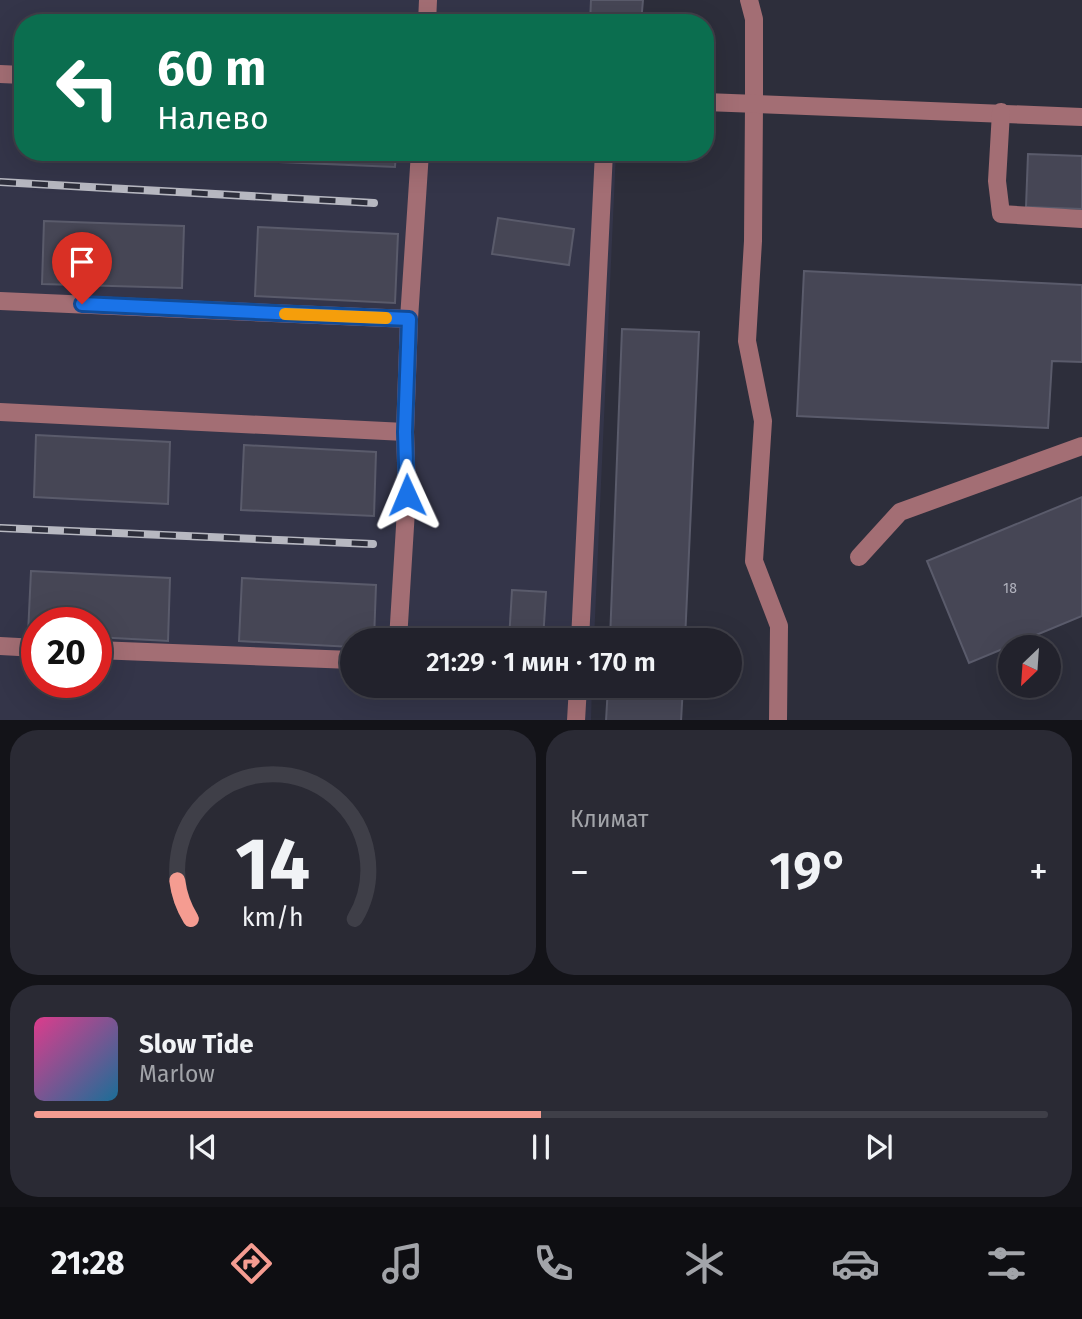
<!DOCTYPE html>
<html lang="ru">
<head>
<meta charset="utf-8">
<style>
  :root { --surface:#22222c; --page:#2a2a34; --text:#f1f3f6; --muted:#a2a4a9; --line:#3f3f48; --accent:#f59c91 }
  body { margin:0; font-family:"Fira Sans",sans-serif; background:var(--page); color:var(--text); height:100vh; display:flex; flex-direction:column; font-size:26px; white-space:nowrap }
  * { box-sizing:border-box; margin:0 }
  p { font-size:23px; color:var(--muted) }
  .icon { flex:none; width:38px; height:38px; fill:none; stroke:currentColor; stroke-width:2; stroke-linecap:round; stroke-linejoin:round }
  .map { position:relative; height:720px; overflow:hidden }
  .side { display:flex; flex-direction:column; gap:10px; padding:10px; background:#131318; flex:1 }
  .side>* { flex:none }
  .guide { position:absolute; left:14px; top:14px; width:700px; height:147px; border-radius:28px; box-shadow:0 7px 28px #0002,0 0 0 2px var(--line); background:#0b6e4f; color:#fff; overflow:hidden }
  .needle { width:46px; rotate:205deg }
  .controls { position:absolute; left:998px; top:635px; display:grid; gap:14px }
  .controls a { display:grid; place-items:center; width:63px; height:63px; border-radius:50%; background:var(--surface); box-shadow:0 7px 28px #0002,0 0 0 2px var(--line); font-size:35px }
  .speed { position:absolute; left:21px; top:607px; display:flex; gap:14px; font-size:35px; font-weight:700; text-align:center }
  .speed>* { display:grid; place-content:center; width:91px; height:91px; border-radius:50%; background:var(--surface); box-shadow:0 7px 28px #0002,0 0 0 2px var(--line); line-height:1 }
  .speed .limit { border:10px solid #d22; background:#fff; color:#111 }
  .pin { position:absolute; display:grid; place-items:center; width:60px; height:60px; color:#fff; margin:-72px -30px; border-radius:50% 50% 50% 0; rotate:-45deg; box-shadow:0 0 7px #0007 }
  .pin .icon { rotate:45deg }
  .me { position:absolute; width:77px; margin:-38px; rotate:359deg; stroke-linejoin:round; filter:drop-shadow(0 0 5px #0008) }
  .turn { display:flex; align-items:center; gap:24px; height:147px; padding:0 28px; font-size:32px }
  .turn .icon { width:91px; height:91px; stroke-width:2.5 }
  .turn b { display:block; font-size:49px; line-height:60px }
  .big { font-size:52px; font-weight:600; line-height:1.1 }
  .side .widget { flex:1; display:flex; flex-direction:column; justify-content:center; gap:10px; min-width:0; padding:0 24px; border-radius:28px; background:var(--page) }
  .side .dial { align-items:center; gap:0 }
  .dial svg { height:182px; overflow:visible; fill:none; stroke:var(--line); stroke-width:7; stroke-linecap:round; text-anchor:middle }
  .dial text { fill:var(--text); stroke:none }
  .song { display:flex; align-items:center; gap:21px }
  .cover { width:84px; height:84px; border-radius:10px; background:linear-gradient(135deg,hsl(330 70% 55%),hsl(200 70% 35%)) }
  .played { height:7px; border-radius:4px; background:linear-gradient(90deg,var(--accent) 50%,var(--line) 50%) }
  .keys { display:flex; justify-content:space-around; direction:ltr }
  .heat { display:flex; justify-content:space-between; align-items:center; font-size:38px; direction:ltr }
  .side .tiles { flex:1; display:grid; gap:10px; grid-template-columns:1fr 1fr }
  .widget:last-child { grid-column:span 2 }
  .trip { position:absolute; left:340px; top:628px; width:402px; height:70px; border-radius:35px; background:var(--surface); box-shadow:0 7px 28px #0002,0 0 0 2px var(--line); font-weight:600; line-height:70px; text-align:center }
  .menu { display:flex; height:112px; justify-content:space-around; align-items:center; background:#0e0e12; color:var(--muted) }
  .menu .icon { width:49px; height:49px }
  .menu .active { color:var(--accent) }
  .menu b { font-size:32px; color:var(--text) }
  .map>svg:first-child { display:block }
</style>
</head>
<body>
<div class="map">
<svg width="1082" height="721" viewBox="0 0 1082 721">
  <rect width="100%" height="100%" fill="#2d2e3b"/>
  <path fill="#343549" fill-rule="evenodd" d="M0 0H643L641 23H23V152H616L594 640H352V686H592L591 720H0ZM37 623H96V682H37Z"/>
  <g fill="#464655" stroke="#5a5b6b" stroke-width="2">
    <path d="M591 0H643L641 23H590Z"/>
    <path d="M46 152H185V160Z"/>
    <path d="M256 152H396L395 167 256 161Z"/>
    <path d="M1028 154 1082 156V209L1026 207Z"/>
    <path d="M498 218 574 229 569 265 492 254Z"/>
    <path d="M44 221 184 226 182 288 42 284Z"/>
    <path d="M258 227 398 234 395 303 255 296Z"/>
    <path d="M804 271 1082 285V362L1052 361 1048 428 797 416Z"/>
    <path d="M622 329 699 332 685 640H610Z"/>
    <path d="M36 435 170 442 168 504 34 497Z"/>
    <path d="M244 445 376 452 374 516 241 510Z"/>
    <path d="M1082 497V616L969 663 927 561Z"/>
    <path d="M31 571 170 578 168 641 96 637V623H37V634H28Z"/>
    <path d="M242 578 376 585 374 640H352V647L239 641Z"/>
    <path d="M512 590 546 592 543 640H509Z"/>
    <path d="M608 686H683L681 721H606Z"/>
  </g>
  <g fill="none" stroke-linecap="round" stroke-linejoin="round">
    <g stroke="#a36e74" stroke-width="18">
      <path d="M749 0 754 19V104L753 241 747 341 763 421 754 561 779 626 778 721"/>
      <path d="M427 23 428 0"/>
      <path d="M0 74 23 75"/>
      <path d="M705 102 1082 117"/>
      <path d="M1001 112 997 181 1001 214 1082 219"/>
      <path d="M0 301 409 319"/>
      <path d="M0 412 405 432"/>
      <path d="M859 557 900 512 1082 446"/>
      <path d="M398 640 407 494 405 432 409 319 420 152"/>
      <path d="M580 640 604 152"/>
      <path d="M0 646 37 648"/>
      <path d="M96 650 352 660"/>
      <path d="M576 721 578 686"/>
    </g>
    <defs>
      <g id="rail">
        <path d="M0 182 374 203"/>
        <path d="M0 528 373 544"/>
      </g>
    </defs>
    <use href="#rail" stroke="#b7b8c1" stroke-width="8"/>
    <use href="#rail" stroke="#2d2e3b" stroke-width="5" stroke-dasharray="16" stroke-linecap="butt"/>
  </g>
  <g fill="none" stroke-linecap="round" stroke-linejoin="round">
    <defs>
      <path id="route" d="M82 304 409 319 405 432 407 495"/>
    </defs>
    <use href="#route" stroke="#114b97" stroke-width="18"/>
    <use href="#route" stroke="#1a73e8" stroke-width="12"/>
    <path stroke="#f59e0b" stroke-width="12" d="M285 314 386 318"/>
  </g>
  <g text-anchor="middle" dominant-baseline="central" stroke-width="7" stroke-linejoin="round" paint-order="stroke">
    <g font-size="14" fill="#b0b1bc">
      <text x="1010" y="588">18</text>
    </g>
  </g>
</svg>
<div class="controls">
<a><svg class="needle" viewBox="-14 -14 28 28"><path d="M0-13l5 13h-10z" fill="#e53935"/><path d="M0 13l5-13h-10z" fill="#a2a4a9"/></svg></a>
</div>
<div class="speed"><div class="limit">20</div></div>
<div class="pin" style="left:82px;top:304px;background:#d93025"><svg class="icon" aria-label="arrive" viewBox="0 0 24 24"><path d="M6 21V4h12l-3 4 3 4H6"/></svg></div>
<svg class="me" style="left:407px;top:495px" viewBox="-20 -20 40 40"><path d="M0-17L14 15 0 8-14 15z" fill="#1a73e8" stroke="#fff" stroke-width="4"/></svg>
<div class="trip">21:29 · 1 мин · 170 m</div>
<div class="guide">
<div class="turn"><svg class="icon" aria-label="left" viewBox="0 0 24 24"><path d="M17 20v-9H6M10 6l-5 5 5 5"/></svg><div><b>60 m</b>Налево</div></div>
</div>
</div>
<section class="side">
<div class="tiles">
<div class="widget dial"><svg viewBox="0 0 100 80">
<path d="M14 69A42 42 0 1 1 86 69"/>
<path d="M14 69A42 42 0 0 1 8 52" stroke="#f59c91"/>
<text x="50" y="56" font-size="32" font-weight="700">14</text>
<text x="50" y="72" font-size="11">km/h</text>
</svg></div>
<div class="widget"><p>Климат</p>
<div class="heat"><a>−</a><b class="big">19°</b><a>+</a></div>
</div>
<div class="widget">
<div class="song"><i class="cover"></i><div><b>Slow Tide</b><p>Marlow</p></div></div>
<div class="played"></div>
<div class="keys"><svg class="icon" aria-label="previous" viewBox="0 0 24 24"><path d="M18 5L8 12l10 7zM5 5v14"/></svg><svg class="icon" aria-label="pause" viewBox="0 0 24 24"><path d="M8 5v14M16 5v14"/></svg><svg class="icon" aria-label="next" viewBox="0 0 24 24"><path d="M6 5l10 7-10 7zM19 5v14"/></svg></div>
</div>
</div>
</section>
<nav class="menu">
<b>21:28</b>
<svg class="icon active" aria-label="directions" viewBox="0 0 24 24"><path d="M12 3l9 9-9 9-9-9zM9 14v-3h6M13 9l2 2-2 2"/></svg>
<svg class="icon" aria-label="music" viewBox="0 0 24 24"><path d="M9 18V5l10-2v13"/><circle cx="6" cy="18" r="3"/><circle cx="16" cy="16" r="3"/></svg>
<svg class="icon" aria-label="phone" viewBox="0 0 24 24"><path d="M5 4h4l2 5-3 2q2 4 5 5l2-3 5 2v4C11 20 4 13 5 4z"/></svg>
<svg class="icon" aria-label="climate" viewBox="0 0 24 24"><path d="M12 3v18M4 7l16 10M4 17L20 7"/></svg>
<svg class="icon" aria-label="car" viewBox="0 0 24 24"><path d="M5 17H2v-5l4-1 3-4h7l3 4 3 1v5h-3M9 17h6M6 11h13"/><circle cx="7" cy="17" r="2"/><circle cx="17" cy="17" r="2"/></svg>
<svg class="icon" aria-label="filters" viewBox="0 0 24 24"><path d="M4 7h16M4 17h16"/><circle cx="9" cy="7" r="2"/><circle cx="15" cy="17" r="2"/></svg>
</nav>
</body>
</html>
